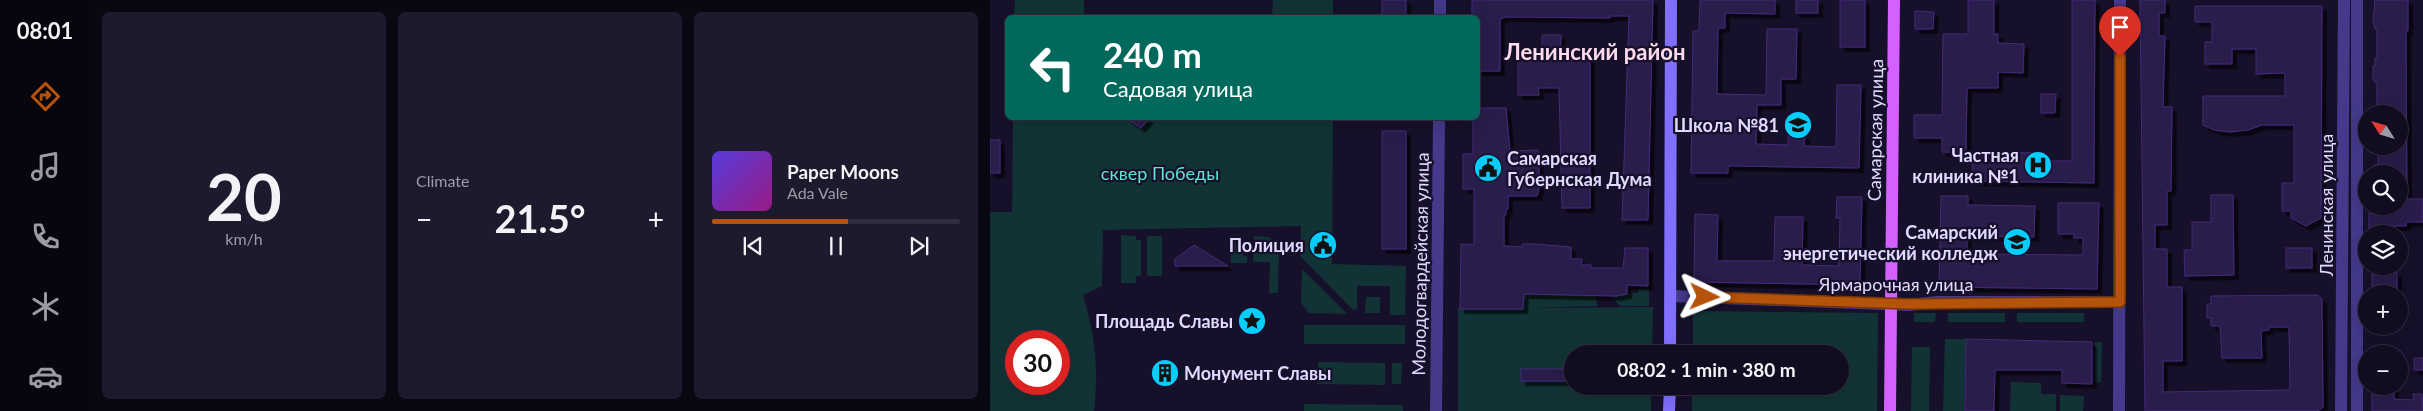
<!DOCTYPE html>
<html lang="en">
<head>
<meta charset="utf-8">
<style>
  :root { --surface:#110c20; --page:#1e1a2d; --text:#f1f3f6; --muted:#9c9ba5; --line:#302c3e; --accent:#b45309 }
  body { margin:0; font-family:Lato,sans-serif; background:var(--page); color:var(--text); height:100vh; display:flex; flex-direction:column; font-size:19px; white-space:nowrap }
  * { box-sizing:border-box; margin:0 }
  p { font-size:16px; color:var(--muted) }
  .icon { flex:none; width:28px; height:28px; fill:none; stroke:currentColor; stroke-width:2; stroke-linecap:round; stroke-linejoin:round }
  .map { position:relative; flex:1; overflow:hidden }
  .panel { display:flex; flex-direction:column; gap:12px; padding:12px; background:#090712; width:900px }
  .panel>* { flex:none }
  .hud { position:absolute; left:15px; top:15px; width:475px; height:105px; border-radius:8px; box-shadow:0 5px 20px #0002,0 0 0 1px var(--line); background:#00695c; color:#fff; overflow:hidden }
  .needle { width:32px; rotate:307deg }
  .fabs { position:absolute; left:1368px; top:105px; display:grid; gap:10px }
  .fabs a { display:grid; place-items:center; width:50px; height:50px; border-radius:50%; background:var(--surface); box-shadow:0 5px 20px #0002,0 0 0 1px var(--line); font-size:25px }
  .speed { position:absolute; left:15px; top:330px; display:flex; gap:10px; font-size:25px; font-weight:700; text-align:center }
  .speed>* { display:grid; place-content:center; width:65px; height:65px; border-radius:50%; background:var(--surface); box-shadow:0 5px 20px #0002,0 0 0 1px var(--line); line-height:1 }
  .speed .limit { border:8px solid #d22; background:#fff; color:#111 }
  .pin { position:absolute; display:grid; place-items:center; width:42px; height:42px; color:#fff; margin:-51px -21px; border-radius:50% 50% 50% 0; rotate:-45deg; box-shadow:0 0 5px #0007 }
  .pin .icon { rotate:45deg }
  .me { position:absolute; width:55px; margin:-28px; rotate:92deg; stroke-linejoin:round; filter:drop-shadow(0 0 4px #0008) }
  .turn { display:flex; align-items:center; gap:18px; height:105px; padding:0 15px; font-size:22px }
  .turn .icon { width:65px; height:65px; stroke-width:2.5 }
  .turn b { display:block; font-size:35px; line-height:42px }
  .big { font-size:38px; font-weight:700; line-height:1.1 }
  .panel .tile { flex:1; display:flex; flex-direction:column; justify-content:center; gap:8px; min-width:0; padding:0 18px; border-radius:8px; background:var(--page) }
  .panel .dial { align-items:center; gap:0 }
  .dial b { font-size:65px; line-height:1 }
  .song { display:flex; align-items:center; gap:15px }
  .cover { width:60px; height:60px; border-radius:8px; background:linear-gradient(135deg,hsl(250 70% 55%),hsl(310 70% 35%)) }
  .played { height:5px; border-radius:2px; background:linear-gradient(90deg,var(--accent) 55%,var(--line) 55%) }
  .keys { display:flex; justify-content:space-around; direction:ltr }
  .heat { display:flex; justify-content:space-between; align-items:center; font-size:28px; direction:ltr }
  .panel .tiles { flex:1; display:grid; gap:12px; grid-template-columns:repeat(3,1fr) }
  .trip { position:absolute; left:574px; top:345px; width:285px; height:50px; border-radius:25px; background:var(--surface); box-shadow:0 5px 20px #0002,0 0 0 1px var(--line); font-weight:700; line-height:50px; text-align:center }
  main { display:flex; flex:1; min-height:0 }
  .tabs { display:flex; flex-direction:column; width:90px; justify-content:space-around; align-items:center; background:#07050d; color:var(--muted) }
  .tabs .icon { width:35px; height:35px }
  .tabs .on { color:var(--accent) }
  .tabs b { font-size:22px; color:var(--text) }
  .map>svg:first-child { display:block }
</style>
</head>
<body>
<main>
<nav class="tabs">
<b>08:01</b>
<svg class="icon on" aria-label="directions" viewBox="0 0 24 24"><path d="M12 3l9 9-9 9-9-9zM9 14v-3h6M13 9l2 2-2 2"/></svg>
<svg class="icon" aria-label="music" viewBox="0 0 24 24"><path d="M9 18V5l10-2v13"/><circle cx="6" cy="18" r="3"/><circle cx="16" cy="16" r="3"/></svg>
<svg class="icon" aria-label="phone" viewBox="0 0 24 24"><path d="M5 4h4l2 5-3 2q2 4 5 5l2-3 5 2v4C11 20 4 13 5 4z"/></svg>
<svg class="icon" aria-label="climate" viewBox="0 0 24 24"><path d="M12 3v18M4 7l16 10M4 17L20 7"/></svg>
<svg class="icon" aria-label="car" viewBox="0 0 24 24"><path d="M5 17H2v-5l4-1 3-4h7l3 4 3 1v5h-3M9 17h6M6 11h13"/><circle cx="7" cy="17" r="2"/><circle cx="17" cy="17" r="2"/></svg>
</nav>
<section class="panel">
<div class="tiles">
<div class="tile dial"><b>20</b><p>km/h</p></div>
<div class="tile"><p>Climate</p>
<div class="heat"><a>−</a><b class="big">21.5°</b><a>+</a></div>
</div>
<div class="tile">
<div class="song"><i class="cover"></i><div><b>Paper Moons</b><p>Ada Vale</p></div></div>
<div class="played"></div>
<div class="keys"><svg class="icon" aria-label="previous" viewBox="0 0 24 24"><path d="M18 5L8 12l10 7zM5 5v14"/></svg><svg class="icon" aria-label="pause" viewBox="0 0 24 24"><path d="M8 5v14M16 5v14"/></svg><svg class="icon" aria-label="next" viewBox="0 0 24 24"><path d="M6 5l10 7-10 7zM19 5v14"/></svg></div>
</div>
</div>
</section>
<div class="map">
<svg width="1433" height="411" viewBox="0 0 1433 411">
  <defs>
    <filter id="shadow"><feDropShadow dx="4.5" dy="4.5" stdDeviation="0" flood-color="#0009"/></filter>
  </defs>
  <rect width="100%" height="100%" fill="#17102a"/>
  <g fill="#123335" fill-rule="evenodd">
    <path d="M25 0H94V14L221 17H24Z"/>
    <path d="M283 0H343V17H282Z"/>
    <path d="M23 118H343L342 264 416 266 415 315H400V286H367V309L363 310 310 256 311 226 113 230 112 286 93 295C105 336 109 368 104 411H0V212H22ZM26 341H69V384H26Z"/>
    <path d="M131 235 146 236V240H151V276H146V283H131Z"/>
    <path d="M241 235 253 236V256H257V263H241Z"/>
    <rect x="157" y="236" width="15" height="40"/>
    <path d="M264 236 279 237 289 247 288 293H279L280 262H263Z"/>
    <path d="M312 269 357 314 319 313 311 303Z"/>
    <path d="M648 289H659V306H630L618 293H648Z"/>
    <path d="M532 294H606L607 306 535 308 663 307 662 354H582V386H661V411H468V308H532Z"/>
    <path d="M376 297H390V313H375Z"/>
    <path d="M703 311 888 313 887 411H702V386H850V354H703Z"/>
    <path d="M924 313H946L945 322H924Z"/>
    <rect x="958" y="313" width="57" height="9"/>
    <rect x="1027" y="313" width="67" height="9"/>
    <rect x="314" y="325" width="101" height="19"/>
    <path d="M955 339H976L974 411H953Z"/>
    <path d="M1105 342H1112L1111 382H1105Z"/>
    <path d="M922 347H940L939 411H921Z"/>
    <path d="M328 362 395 363V385L327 384Z"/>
    <path d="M402 363H412L411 384H402Z"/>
    <path d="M1021 382 1051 383V394H1066V411H1020Z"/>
    <path d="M1070 395 1094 396 1093 411H1070Z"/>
    <path d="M314 404 413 405V411H314Z"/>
  </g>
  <g fill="#2a1b4c" stroke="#432c79" filter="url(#shadow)">
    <rect x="392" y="0" width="24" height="18"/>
    <path d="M482 0H663L658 220H632L639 16H620V18L515 17 510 19V71H488V18H482Z"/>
    <path d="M710 0H785V14L735 13V28H728L727 94 776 95 777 29H807L806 79H791V105H767L766 144 798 145V135H815L814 146 846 147 847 85H871L869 168 738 166V173H701L703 31H709Z"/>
    <rect x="806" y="0" width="22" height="13"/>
    <rect x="850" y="0" width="25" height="47"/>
    <path d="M978 0H1004V34H1008V43L1034 44 1033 73 1008 72V88H977L976 153 952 152V138H924V115H952L953 34H978Z"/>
    <path d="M1082 0H1105L1104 183 982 181 983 152 1055 153V161H1082Z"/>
    <path d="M1150 0H1175V13H1169V36H1175L1173 107H1182L1181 191H1177V225H1165V249H1177V287H1192V361H1173V392L1300 390 1299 327H1279V330L1271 331 1272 358H1232L1230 326H1221V318H1217V304H1221V296L1327 295 1332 299 1333 407 1328 411H1155Z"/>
    <path d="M1385 0H1418V31H1416L1417 199H1433V222H1416V226H1393V232H1379V213H1384V206H1409V174H1384V165H1388V146H1409V114H1387V85L1383 79V66H1385V58H1387V29H1385L1383 21Z"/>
    <path d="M1205 6H1332L1331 218 1316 226 1301 218V211H1292V183H1304V125H1272L1258 130 1240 132 1224 130 1213 125V96H1295V73L1266 74V49H1242V64H1215V42H1222V22H1205Z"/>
    <path d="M925 11 944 12 943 29H925Z"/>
    <path d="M552 35H571L570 57 600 58V208H572L569 88H548L549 95H528V56H552Z"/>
    <path d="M1051 94H1066L1065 113H1051Z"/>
    <path d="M488 108H516L520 151 548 150 549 155V188L547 196H518V209H516V215H514V246L532 247V244H544L581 247V259H592L591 265H601V268H633L635 248H658V286L637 285V294L626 296 534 294 533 309H470L471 244 484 245V189H473V154H483V118H488Z"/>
    <path d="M136 118H159L151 128Z"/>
    <rect x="392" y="131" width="24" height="118"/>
    <rect x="0" y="140" width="10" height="33"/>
    <path d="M1221 195H1243L1244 275 1195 276 1194 250H1202V222H1221Z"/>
    <path d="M951 196H978V205L1045 206 1044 237 977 236V254L1093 255V238H1084V234H1068V203H1109L1107 289 949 287Z"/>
    <path d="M847 197H872L870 285 704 282 705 214 728 215 727 261H784L785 217H813L812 265 849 266 850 218H846Z"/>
    <path d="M204 245 238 266H185V259Z"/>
    <rect x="1296" y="248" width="26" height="20"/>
    <rect x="1382" y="273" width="25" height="21"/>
    <path d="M976 339 1102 342V384L1072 383V370H1005L1004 411H975Z"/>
    <rect x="1424" y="358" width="9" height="12"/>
    <path d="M170 368H181L180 379 170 378Z"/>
    <rect x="531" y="369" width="51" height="12"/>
    <path d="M1382 388H1404V399L1424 400 1423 394H1432L1433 411H1382Z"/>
  </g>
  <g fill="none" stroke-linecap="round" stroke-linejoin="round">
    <g stroke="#44398b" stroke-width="12">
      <path d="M450 18V0"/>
      <path d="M681 296 919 305 947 302H1130"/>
      <path d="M446 411 449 118"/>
      <path d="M1129 411 1130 0"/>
      <path d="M1351 411 1354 0"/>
      <path d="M1367 411V0"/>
    </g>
    <g stroke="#8170ff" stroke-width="12">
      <path d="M680 354 681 0"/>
      <path d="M679 411 680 386"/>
    </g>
    <path stroke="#d360ff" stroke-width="12" d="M900 411 904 0"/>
  </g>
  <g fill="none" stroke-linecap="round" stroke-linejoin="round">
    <defs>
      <path id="route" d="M715 297 919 304 1130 302V57"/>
    </defs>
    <use href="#route" stroke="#753606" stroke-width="12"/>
    <use href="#route" stroke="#b45309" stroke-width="9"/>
  </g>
  <defs>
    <symbol id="school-disc" viewBox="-11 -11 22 22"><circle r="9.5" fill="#05ceff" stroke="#17102a"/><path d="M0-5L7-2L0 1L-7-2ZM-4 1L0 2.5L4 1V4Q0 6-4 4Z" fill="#111"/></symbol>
    <symbol id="hospital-disc" viewBox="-11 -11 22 22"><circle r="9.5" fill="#05ceff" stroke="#17102a"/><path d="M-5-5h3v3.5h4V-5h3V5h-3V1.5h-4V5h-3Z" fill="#111"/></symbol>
    <symbol id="civic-disc" viewBox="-11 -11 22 22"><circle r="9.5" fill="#05ceff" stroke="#17102a"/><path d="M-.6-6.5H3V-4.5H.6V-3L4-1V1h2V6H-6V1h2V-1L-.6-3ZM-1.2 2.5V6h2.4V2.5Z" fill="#111"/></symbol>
    <symbol id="university-disc" viewBox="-11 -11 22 22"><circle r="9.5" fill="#05ceff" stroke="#17102a"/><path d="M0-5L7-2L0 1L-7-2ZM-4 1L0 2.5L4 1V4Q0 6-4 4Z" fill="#111"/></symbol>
    <symbol id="sight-disc" viewBox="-11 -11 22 22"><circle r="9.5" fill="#05ceff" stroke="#17102a"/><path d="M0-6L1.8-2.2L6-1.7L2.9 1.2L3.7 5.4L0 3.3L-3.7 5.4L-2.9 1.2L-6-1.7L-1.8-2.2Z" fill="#111"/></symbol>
    <symbol id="building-disc" viewBox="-11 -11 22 22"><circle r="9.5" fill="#05ceff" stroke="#17102a"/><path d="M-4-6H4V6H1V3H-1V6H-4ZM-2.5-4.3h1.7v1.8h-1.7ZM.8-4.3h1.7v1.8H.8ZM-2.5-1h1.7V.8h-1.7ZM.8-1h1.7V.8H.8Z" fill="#111"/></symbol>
  </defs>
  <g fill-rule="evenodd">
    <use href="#school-disc" x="792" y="109" width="32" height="32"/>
    <use href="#hospital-disc" x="1032" y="149" width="32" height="32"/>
    <use href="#civic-disc" x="482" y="152" width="32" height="32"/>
    <use href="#university-disc" x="1011" y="226" width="32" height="32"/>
    <use href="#civic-disc" x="317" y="229" width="32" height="32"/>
    <use href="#sight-disc" x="246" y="305" width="32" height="32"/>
    <use href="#building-disc" x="159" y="357" width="32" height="32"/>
  </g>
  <g text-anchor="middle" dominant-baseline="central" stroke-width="4.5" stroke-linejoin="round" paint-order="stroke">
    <g font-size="18" font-weight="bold" fill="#e1d9ff" stroke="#17102a" text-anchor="end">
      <text x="789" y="125">Школа №81</text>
      <text x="1029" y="155">Частная<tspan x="1029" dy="21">клиника №1</tspan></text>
      <text x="517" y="158" text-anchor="start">Самарская<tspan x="517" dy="21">Губернская Дума</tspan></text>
      <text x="1008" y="232">Самарский<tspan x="1008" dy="21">энергетический колледж</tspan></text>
      <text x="314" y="245">Полиция</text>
      <text x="243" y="321">Площадь Славы</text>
      <text x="194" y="373" text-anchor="start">Монумент Славы</text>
    </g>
    <g font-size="18" fill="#e1d9ff" stroke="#17102a">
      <text transform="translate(885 130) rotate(-89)">Самарская улица</text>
      <text transform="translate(1336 205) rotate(-90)">Ленинская улица</text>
      <text transform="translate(430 264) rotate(-89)">Молодогвардейская улица</text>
      <text x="906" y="284">Ярмарочная улица</text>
    </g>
    <g font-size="18" fill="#5fe5d0" stroke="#17102a">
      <text x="170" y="173">сквер Победы</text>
    </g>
    <g font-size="22" font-weight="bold" fill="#ffdbee" stroke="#17102a">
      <text x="605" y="51">Ленинский район</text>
    </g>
  </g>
</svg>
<div class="fabs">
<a><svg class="needle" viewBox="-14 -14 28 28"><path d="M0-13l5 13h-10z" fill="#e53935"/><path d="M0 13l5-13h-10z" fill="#9c9ba5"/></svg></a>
<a><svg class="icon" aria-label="search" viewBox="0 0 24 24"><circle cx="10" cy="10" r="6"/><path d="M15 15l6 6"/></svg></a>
<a><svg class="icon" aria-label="layers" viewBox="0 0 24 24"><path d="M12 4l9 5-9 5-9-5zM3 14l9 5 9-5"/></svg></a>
<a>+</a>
<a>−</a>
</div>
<div class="speed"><div class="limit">30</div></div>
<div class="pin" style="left:1130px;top:57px;background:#d93025"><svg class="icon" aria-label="arrive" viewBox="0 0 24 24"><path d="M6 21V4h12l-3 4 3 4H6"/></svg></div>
<svg class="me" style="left:715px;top:297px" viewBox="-20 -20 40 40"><path d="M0-17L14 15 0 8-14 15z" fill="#b45309" stroke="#fff" stroke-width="4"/></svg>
<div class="trip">08:02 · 1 min · 380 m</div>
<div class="hud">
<div class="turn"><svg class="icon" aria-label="left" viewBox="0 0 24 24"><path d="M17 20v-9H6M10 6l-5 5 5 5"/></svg><div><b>240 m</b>Садовая улица</div></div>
</div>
</div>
</main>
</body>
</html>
